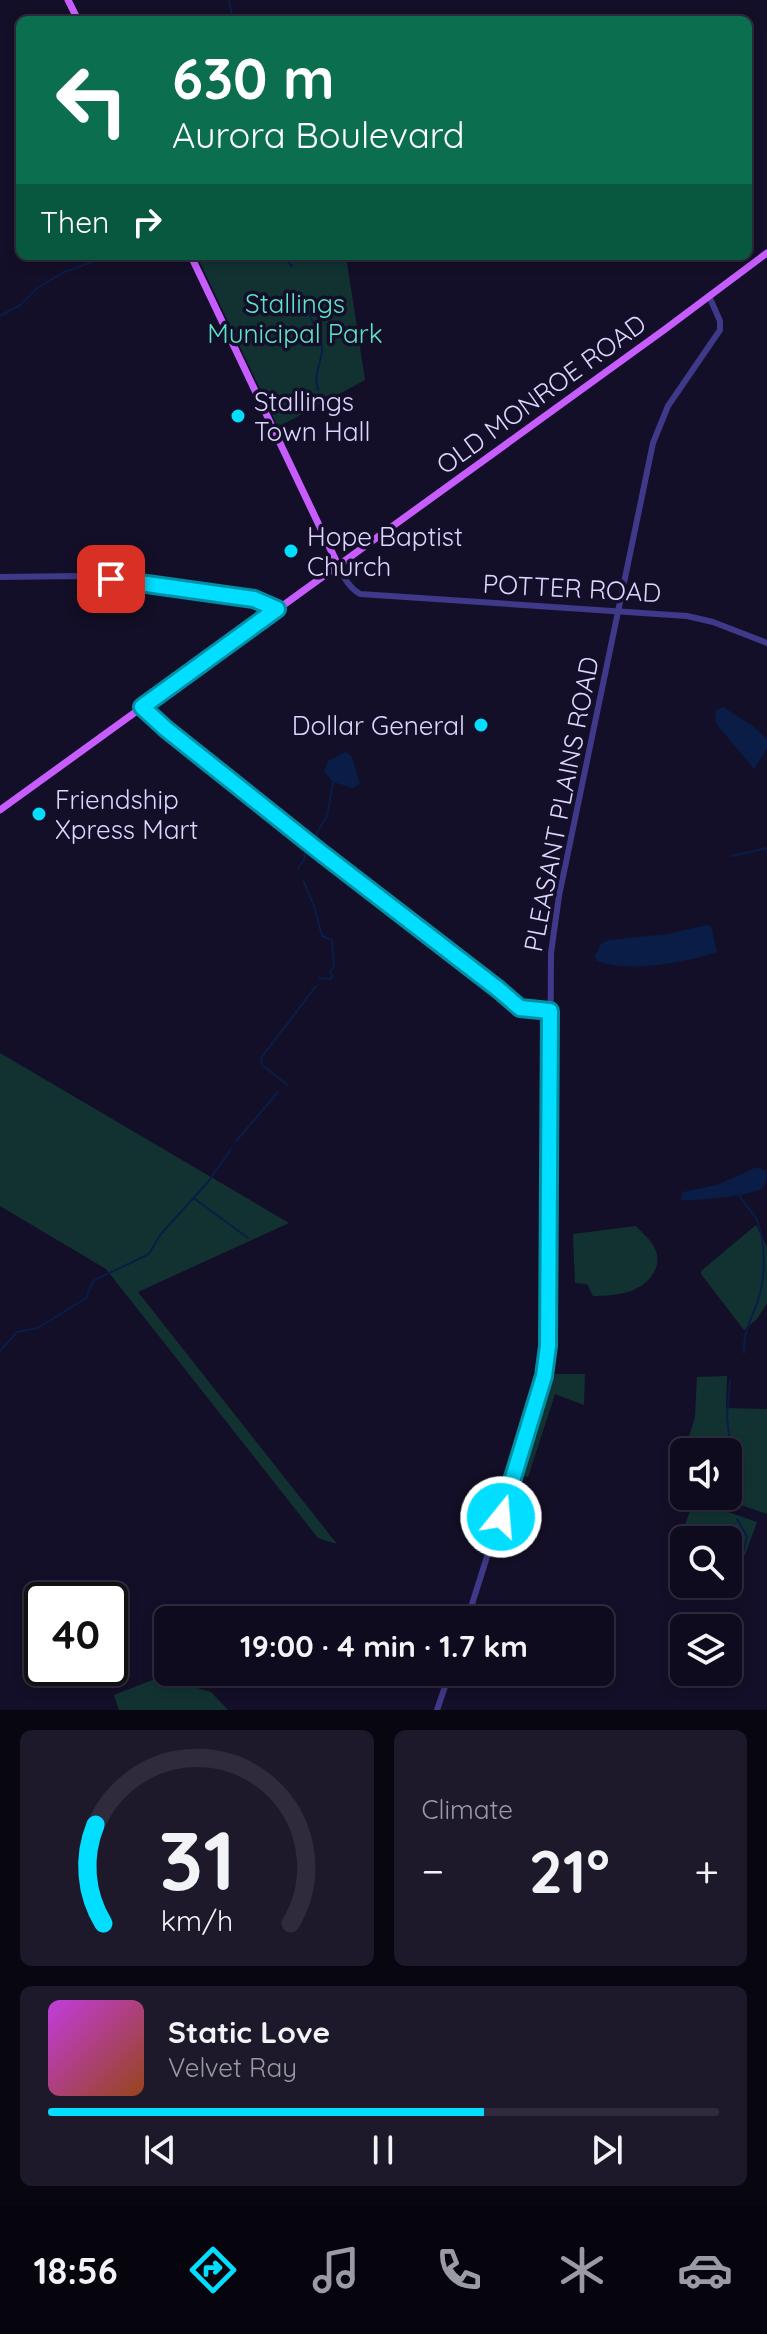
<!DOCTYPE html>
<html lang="en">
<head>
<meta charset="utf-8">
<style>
  :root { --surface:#0f0b1e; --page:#1d192b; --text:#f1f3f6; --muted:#9b9ba4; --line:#2f2b3c; --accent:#02deff }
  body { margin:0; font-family:Quicksand,sans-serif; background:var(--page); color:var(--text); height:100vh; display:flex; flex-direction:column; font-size:30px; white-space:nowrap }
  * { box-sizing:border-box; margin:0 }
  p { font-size:26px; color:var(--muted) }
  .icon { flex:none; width:44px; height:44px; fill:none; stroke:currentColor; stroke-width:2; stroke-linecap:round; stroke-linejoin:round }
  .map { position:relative; height:1710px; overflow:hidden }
  .panel { display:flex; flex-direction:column; gap:20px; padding:20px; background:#080610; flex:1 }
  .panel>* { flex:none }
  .hud { position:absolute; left:16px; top:16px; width:736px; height:244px; border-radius:12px; box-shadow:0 4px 12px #0003,0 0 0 2px var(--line); background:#0b6e4f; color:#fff; overflow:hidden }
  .tools { position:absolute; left:670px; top:1438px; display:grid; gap:16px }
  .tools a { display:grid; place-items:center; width:72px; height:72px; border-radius:12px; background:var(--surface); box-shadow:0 4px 12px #0003,0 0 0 2px var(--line); font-size:40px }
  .speed { position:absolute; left:24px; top:1582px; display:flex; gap:16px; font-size:40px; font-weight:700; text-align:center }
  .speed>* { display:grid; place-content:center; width:104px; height:104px; border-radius:50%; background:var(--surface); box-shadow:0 4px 12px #0003,0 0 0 2px var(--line); line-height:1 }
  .speed .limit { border:4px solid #111; border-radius:12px; background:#fff; color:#111 }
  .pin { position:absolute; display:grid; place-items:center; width:68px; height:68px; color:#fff; margin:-34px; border-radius:16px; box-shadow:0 4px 12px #0006 }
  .me { position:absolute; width:88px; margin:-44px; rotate:17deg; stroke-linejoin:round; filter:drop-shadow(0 0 6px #0008) }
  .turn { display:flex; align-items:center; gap:28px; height:168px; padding:0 24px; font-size:36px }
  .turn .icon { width:104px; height:104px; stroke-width:2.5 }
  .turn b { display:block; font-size:56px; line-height:68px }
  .then { display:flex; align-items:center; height:76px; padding:0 24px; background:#0003; gap:16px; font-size:30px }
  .big { font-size:60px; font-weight:700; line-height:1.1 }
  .panel .widget { flex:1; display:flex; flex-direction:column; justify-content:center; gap:12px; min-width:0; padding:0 28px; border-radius:12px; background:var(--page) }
  .panel .dial { align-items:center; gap:0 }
  .dial svg { height:208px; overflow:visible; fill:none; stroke:var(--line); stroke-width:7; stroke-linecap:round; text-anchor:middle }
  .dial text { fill:var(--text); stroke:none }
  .song { display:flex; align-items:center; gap:24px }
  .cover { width:96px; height:96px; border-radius:12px; background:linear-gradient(135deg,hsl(290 70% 55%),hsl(20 70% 35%)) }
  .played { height:8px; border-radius:4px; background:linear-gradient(90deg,var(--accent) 65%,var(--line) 65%) }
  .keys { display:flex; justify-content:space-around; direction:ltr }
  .heat { display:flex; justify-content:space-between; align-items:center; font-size:44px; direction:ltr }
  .panel .tiles { flex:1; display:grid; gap:20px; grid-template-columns:1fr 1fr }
  .widget:last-child { grid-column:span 2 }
  .trip { position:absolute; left:154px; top:1606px; width:460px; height:80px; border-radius:12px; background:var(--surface); box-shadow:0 4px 12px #0003,0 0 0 2px var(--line); font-weight:700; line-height:80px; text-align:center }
  .tabs { display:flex; height:128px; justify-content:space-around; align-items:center; background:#06040c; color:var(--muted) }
  .tabs .icon { width:56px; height:56px }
  .tabs .selected { color:var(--accent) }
  .tabs b { font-size:36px; color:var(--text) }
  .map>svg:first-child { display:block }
</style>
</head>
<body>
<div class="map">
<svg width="767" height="1710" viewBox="0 0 767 1710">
  <rect width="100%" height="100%" fill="#140f28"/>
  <g fill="#123232">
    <path d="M197 256H346L365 380 278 427Z"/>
    <path d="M0 1053 289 1223 138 1292 337 1544 318 1538 106 1269 0 1206Z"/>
    <path d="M756 1225 767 1247V1303L757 1319 744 1330 701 1274V1271Z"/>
    <path d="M636 1226C641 1232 649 1238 653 1245 658 1254 659 1261 655 1270 644 1293 617 1296 593 1296L587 1284 575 1283 573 1234Z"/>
    <path d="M555 1374H585L584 1405 555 1394 528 1477 522 1475Z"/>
    <path d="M727 1376 726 1408 767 1409V1514L721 1498 722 1496H728V1479L732 1470 728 1468V1452H720L688 1440 695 1417 697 1377Z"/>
    <path d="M694 1500 757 1522 745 1555 728 1549V1540H703L682 1533Z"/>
    <path d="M160 1677 211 1692 228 1710H119L114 1695Z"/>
  </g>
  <g fill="#091d47">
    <path d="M723 707 754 727 767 739V749L754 769 715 722 716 710Z"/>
    <path d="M346 752 352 757 360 784 352 788 333 782 324 771 328 761Z"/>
    <path d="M707 925 711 926 717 952C684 963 630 973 597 961L595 956 601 944 609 940 667 934Z"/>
    <path d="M757 1167 766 1171C767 1177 767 1183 762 1188 753 1196 693 1201 680 1200L683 1192 717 1185Z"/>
  </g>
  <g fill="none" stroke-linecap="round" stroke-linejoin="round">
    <g stroke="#091d47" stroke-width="2">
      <path d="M229 0 233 20"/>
      <path d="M283 256 292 266"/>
      <path d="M302 299C307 312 323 337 322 350 321 364 313 375 318 390"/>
      <path d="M0 316 20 305 37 288 64 272 95 261 114 257 138 259 155 256"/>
      <path d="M313 839 327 816 333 782"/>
      <path d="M732 856 767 848"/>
      <path d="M298 868 304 860 306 848"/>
      <path d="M303 880 314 906 322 936 332 940 334 966 330 971 332 975 331 979 319 978"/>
      <path d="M288 1085 262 1065 261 1058 316 986"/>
      <path d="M236 1141 278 1092"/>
      <path d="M739 1195C744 1204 752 1211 757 1220 767 1248 766 1283 754 1311 748 1326 743 1336 744 1353"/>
      <path d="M195 1199 248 1238"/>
      <path d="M0 1351 17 1332 38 1328 86 1298 93 1281 149 1254 160 1235 208 1182 231 1149"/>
      <path d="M730 1381 727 1416 729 1436 738 1464 741 1493 739 1502"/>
      <path d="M737 1519 747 1537 744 1550"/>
    </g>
    <g stroke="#3e3988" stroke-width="6">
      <path d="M338 565C344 577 348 587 360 594L687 616 713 622 767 643"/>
      <path d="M0 577 80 576 254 599 277 609"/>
      <path d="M142 707 166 729 233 783 520 1008 550 1011"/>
      <path d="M467 1620 546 1370 549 1326 551 953 559 896 653 443 668 406 720 330V321L709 296"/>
      <path d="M437 1710 450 1672"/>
    </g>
    <g stroke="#c75dff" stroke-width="7">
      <path d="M68 0 78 20"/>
      <path d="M191 256 338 565"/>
      <path d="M0 810 664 330 767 253"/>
    </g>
  </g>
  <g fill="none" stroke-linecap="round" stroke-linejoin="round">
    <defs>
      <path id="route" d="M111 579 254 599 277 609 142 707 166 729 319 851 498 989 520 1008 550 1011 548 1346 544 1376 501 1517"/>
    </defs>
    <use href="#route" stroke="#0190a6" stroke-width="20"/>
    <use href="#route" stroke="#02deff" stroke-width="14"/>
  </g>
  <g fill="#02deff" stroke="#140f28" stroke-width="3">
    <circle cx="238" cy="416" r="8"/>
    <circle cx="291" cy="551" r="8"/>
    <circle cx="481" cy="725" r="8"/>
    <circle cx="39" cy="814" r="8"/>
  </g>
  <g text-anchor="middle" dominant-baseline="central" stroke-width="7" stroke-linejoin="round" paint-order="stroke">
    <g font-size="26" fill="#5de3c6" stroke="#140f28">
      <text x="295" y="303">Stallings<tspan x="295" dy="30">Municipal Park</tspan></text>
    </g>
    <g font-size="26" fill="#dcd6ff" stroke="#140f28">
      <text transform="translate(541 394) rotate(-36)">OLD MONROE ROAD</text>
      <text transform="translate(572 588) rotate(3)">POTTER ROAD</text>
      <text transform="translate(561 804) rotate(-79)">PLEASANT PLAINS ROAD</text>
    </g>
    <g font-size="26" fill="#dcd6ff" stroke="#140f28" text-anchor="start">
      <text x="254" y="401">Stallings<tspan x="254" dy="30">Town Hall</tspan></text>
      <text x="307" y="536">Hope Baptist<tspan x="307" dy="30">Church</tspan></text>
      <text x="465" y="725" text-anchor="end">Dollar General</text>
      <text x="55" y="799">Friendship<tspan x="55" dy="30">Xpress Mart</tspan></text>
    </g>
  </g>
</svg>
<div class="tools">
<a><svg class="icon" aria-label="sound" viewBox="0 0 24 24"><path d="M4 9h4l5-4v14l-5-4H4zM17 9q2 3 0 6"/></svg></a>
<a><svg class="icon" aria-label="search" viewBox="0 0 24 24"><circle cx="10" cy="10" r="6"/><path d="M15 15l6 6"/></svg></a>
<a><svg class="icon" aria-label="layers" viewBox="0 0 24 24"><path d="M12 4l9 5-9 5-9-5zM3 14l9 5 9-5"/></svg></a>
</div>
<div class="speed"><div class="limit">40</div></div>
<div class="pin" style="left:111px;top:579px;background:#d93025"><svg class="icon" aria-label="arrive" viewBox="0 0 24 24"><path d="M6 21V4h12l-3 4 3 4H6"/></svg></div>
<svg class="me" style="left:501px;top:1517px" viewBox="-20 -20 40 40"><circle r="17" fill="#02deff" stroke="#fff" stroke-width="3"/><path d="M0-11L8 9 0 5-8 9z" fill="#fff"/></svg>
<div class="trip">19:00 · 4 min · 1.7 km</div>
<div class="hud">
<div class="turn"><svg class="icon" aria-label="left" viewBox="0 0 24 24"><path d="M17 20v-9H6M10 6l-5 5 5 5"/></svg><div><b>630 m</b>Aurora Boulevard</div></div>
<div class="then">Then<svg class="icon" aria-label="right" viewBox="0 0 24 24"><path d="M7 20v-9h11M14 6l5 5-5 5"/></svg></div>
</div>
</div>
<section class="panel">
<div class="tiles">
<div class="widget dial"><svg viewBox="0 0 100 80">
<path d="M14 69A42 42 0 1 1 86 69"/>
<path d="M14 69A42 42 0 0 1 11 31" stroke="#02deff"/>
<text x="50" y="56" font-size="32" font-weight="700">31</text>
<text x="50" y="72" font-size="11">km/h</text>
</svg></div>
<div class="widget"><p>Climate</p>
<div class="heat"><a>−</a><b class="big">21°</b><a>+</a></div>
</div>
<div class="widget">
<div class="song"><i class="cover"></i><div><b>Static Love</b><p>Velvet Ray</p></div></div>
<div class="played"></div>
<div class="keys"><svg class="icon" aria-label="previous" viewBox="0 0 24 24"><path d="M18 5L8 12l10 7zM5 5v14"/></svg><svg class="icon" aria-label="pause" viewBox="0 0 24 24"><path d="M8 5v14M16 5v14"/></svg><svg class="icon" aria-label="next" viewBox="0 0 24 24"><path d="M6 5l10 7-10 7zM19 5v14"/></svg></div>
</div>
</div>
</section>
<nav class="tabs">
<b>18:56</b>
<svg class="icon selected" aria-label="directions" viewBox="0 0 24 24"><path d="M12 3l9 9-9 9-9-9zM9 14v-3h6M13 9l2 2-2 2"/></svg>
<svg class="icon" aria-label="music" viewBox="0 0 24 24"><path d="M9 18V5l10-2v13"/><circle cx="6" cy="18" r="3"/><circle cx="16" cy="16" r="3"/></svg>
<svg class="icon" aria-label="phone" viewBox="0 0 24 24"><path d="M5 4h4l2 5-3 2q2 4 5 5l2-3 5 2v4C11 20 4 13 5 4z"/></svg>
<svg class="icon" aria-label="climate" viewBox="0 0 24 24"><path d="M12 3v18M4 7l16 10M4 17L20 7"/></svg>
<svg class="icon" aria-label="car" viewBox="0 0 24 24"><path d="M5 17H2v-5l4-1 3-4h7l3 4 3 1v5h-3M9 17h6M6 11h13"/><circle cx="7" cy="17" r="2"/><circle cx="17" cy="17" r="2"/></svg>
</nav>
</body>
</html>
